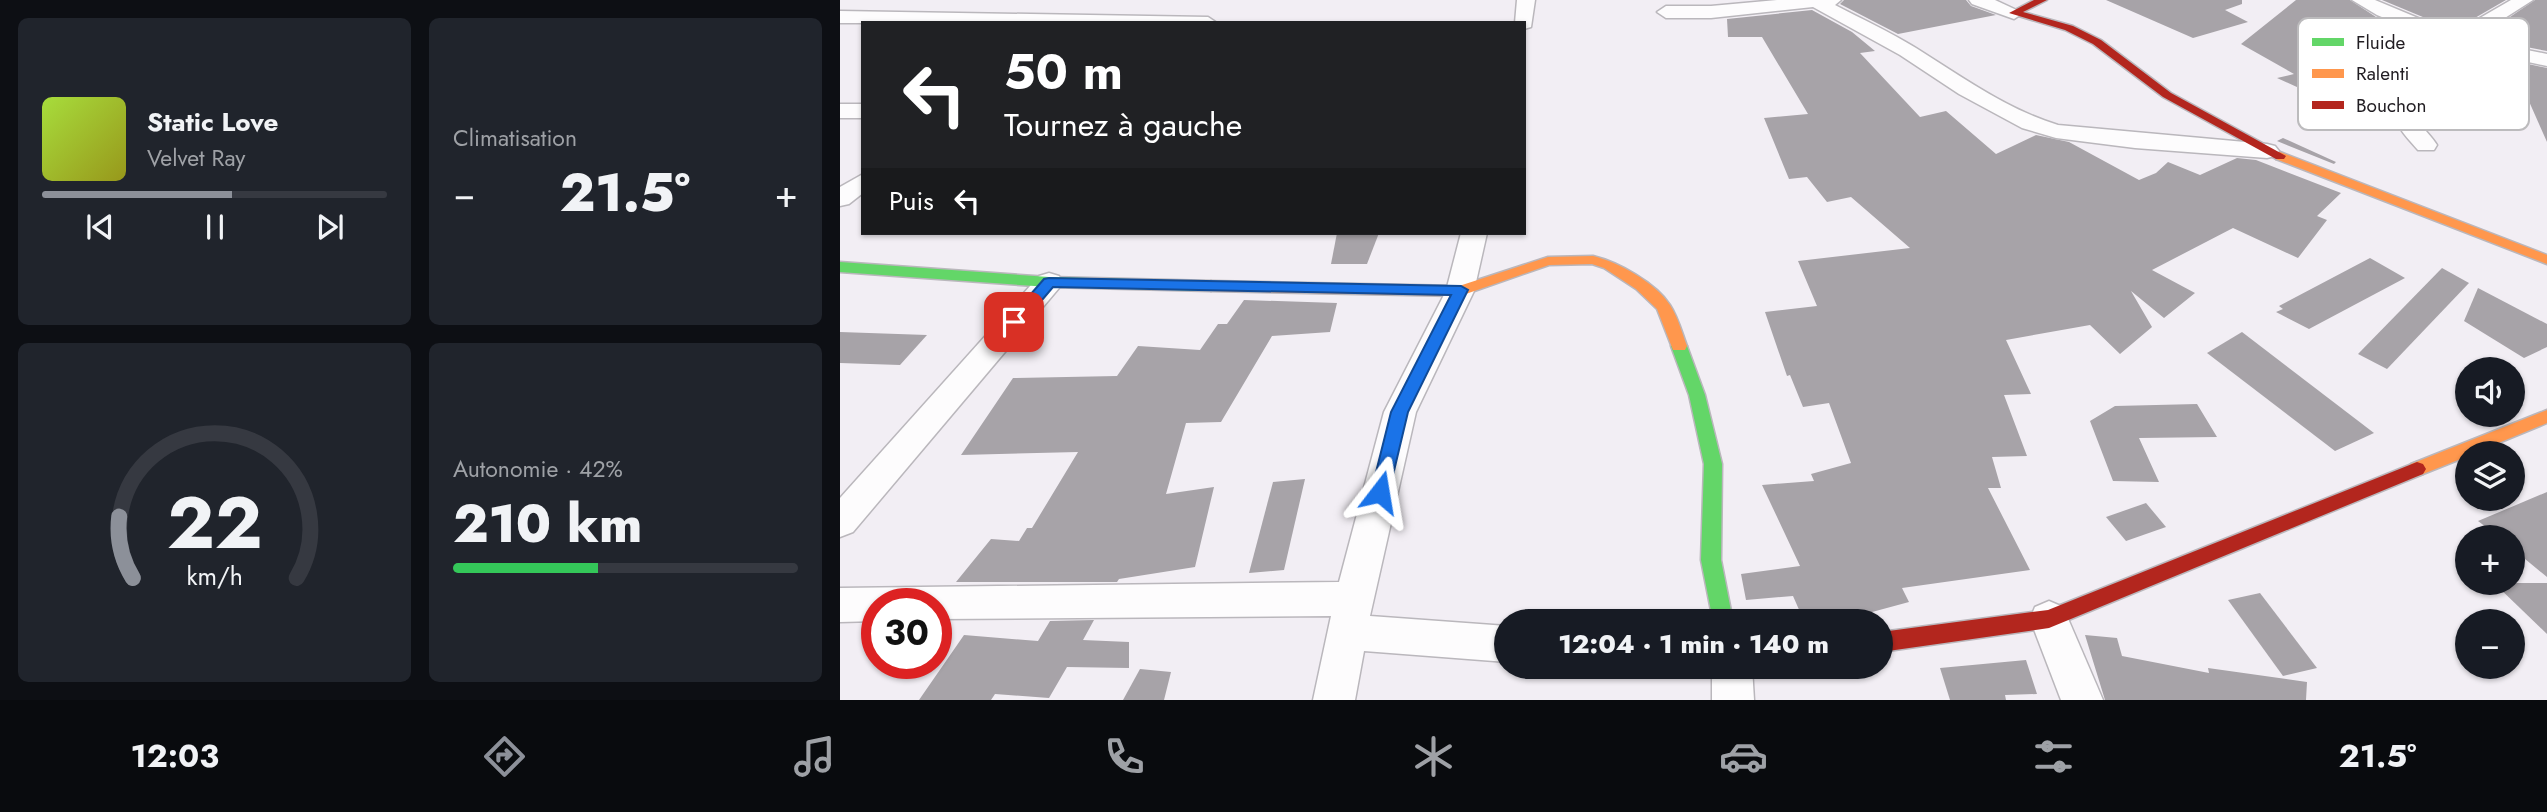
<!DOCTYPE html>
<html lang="fr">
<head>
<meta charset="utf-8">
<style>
  :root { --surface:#171b24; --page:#20242c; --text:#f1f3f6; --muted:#9ea1a6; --line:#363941; --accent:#8c9099 }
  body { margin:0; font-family:Jost,sans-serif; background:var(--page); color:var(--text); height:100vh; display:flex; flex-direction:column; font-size:26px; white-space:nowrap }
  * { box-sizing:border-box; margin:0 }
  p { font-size:23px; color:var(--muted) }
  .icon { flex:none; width:38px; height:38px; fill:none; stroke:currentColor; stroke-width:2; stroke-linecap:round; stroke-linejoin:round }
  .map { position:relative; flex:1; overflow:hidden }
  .panel { display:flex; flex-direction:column; gap:18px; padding:18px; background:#0d0f14; width:840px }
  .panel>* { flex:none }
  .banner { position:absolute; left:21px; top:21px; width:665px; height:214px; border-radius:0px; box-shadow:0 2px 5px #0004; background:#202124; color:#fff; overflow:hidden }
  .buttons { position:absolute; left:1615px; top:357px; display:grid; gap:14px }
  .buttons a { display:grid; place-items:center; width:70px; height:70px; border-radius:50%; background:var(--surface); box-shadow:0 2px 5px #0004; font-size:35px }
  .speed { position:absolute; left:21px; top:588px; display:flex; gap:14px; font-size:35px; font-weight:700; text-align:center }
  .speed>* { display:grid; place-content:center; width:91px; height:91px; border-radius:50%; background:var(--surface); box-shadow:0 2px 5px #0004; line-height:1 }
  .speed .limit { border:10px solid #d22; background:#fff; color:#111 }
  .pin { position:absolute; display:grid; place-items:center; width:60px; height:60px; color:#fff; margin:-30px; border-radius:14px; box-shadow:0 4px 10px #0006 }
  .me { position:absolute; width:77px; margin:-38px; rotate:14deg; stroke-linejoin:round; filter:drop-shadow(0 0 5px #0008) }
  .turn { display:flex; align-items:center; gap:24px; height:147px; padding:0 28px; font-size:32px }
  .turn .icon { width:91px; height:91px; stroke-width:2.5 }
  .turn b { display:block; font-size:49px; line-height:60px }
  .then { display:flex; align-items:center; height:66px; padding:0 28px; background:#0003; gap:14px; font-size:26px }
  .big { font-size:52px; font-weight:800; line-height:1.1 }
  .panel .card { flex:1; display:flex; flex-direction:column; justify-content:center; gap:10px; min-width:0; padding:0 24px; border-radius:10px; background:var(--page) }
  .panel .dial { align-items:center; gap:0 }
  .dial svg { height:182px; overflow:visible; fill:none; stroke:var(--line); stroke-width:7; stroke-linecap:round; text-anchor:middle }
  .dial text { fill:var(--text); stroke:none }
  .song { display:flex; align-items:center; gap:21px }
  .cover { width:84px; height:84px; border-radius:10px; background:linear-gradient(135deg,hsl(80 70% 55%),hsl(60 70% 35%)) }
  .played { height:7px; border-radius:4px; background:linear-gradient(90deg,var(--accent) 55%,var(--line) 55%) }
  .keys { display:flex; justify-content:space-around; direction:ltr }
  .heat { display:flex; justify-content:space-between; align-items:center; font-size:38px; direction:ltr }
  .charge { height:10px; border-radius:5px; background:linear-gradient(90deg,#34c759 42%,var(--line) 0) }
  .panel .tiles { flex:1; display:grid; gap:18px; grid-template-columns:repeat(2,1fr) }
  .trip { position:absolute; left:654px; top:609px; width:399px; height:70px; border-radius:35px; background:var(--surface); box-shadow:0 2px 5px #0004; font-weight:800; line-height:70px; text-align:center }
  .tabs { display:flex; height:112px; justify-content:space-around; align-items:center; background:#090b0e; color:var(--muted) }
  .tabs .icon { width:49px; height:49px }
  .tabs .selected { color:var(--accent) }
  .tabs b { font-size:32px; color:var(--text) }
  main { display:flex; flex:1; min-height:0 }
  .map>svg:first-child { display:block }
</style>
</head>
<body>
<main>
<section class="panel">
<div class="tiles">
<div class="card">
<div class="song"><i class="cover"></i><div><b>Static Love</b><p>Velvet Ray</p></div></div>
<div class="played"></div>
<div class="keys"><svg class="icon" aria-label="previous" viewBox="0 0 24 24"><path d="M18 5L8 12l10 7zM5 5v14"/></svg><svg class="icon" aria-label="pause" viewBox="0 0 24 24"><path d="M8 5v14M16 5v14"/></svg><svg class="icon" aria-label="next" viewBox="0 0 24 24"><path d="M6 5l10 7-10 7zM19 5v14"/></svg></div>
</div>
<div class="card"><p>Climatisation</p>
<div class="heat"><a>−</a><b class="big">21.5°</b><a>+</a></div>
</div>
<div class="card dial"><svg viewBox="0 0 100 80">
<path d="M14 69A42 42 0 1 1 86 69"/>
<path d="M14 69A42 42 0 0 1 8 42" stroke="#8c9099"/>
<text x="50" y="56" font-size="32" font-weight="700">22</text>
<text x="50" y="72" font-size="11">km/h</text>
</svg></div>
<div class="card"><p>Autonomie · 42%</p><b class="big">210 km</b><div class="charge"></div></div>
</div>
</section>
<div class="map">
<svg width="1707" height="700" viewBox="0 0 1707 700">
  <rect width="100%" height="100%" fill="#f2eef4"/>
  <g fill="#a7a3a8">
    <path d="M1004 0H1126L1131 6 1156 15 1058 34 1000 4Z"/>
    <path d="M1266 0H1402V4L1385 10 1408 22 1353 38Z"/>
    <path d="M1456 0H1510L1536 17 1597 43 1572 65 1556 86 1552 99 1553 117 1538 113 1531 121 1437 78 1454 74 1401 44Z"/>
    <path d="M1542 0H1666L1614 30Z"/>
    <path d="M1695 0H1707V51L1639 38Z"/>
    <path d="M972 10 1012 32 1035 51 1020 53 1080 117 1106 111 1156 154 1196 135 1229 142 1299 180 1316 173 1328 162 1360 175 1397 158 1416 160 1501 193 1477 216 1487 220 1458 258 1393 228 1312 270 1355 293 1324 318 1291 291 1312 327 1280 354 1250 325 1166 340 1191 394 1164 395 1187 456 1152 457 1161 488H1148L1190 570 1062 588 1069 602 1021 615 1025 621H964L953 596 906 600 901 574 960 566 922 485 974 481 971 474 1011 463 989 403 963 407 950 375 947 376 925 312 977 306 958 261 1070 248 1011 197 987 202 967 177 949 179 924 118 968 114 922 37H888L887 19Z"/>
    <path d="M1632 52 1707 68V142L1676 72H1644Z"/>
    <path d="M1443 138 1496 162 1494 164 1437 141Z"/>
    <path d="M497 233H539L527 264H491Z"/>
    <path d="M1530 258 1565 278 1469 329 1436 312 1443 309 1439 306Z"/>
    <path d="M1602 268 1629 283 1547 369 1518 354Z"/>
    <path d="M1638 288 1707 324V347L1684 358 1624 321Z"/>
    <path d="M404 300 497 303 490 332 432 336 381 422 346 423 326 494 374 487 355 567 279 579 277 582H116L151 539 179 541 187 528H192L238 452 121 455 173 378 277 376 298 346 360 350 378 324H387Z"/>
    <path d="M0 332 87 335 60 365 0 363Z"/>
    <path d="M1402 332 1534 433 1495 451 1367 353Z"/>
    <path d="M1357 404 1377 437 1299 438 1319 482 1273 481 1250 421 1275 406Z"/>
    <path d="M465 479 444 570 409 573 433 482Z"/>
    <path d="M1707 492V577L1673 549V537H1659L1638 521Z"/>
    <path d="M1306 503 1326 527 1286 541 1266 517Z"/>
    <path d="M1654 583H1707V634Z"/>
    <path d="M1420 593 1477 668 1443 676 1388 600Z"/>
    <path d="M254 620 243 640 289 642V668L227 667 209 698 155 694 151 700H79L124 635 198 641 210 621Z"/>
    <path d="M1245 635 1277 638 1282 656 1369 673 1368 668 1467 682 1466 700H1265Z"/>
    <path d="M1186 660 1197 694 1165 695 1166 700H1110L1100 668Z"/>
    <path d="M300 669 331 672 324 700H283Z"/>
  </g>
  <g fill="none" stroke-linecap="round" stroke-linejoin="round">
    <defs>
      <g id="street">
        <path d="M677 0H695L691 27 684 29V23H675Z"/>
        <path d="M937 0H1001L995 5C1022 19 1050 32 1076 48 1122 77 1166 109 1218 125L1427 144 1435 146 1439 151 1435 156 1427 158 1295 148 1216 138 1182 128 1119 94 1060 55 973 7 871 18H826L817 12 826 6H871Z"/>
        <path d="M1129 0H1155L1183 13 1174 19 1132 4Z"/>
        <path d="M1512 0H1535L1614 33 1671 0H1693L1632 39 1707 54V66L1619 47C1598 64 1561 93 1580 123 1585 131 1592 137 1597 145L1594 150H1578C1571 142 1562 133 1557 123 1542 90 1579 60 1602 42L1537 15Z"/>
        <path d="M0 11 368 17 377 23H0Z"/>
        <rect x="0" y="104" width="23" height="14"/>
        <path d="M23 174V193L9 204 0 206V187Z"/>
        <path d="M621 233H647L634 291 576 412 530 616 667 626V662L524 651 515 700H473L491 616 96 619V604H37V621L0 622V588L499 582 544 412 606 291Z"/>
        <path d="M209 273 219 276 223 282 219 288 13 532 0 537V498L199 276Z"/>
        <path d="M1209 601 1223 607 1263 700H1221L1190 619 1195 607Z"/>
        <path d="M872 667H912L914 700H872Z"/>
      </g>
      <g id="fast">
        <path d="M0 262 209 277 371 281 378 286 371 291 209 287 0 272Z"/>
        <path d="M839 341 847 346 865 395 882 464 881 560 893 621H873L861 560 864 464 849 395 831 346Z"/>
      </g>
      <g id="slow">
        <path d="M1440 152 1707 255V264L1436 159V153Z"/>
        <path d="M753 256C778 262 816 283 830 305 838 317 842 333 847 346L845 350H833L817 309 796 289 764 268 752 264 709 265 620 296 371 291 364 286 371 281 619 286 708 257Z"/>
        <path d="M1707 410V423L1634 453H1628V456L1583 474 1577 476 1571 474 1568 469 1571 464Z"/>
      </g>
      <g id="jam">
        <path d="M1194 0H1207L1183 12 1233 26 1261 40 1331 93 1446 156 1444 159H1436L1323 97 1253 44 1225 30 1169 13Z"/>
        <path d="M1577 462 1583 464 1586 469 1583 474 1209 628 1041 652V632L1208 610Z"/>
      </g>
    </defs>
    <use href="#street" stroke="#bab7bc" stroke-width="3"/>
    <use href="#fast" stroke="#bab7bc" stroke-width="3"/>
    <use href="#slow" stroke="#bab7bc" stroke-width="3"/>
    <use href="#jam" stroke="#bab7bc" stroke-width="3"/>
    <use href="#street" fill="#fdfcfd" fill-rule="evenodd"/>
    <use href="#fast" fill="#63d668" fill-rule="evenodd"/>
    <use href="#slow" fill="#ff974d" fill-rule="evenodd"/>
    <use href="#jam" fill="#b3261e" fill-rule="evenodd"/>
  </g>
  <path fill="#1a73e8" stroke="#114b97" stroke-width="2" d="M209 278 621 286 628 290 568 412 549 492 540 499 531 492 551 412 611 295 213 287 180 326H169V319L204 279Z"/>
  <rect x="1458" y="18" width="231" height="112" rx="10" fill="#fff" stroke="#bcbbbd" stroke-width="2"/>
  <rect x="1472" y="38" width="32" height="8" fill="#63d668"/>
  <rect x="1472" y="69" width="32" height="9" fill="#ff974d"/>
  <rect x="1472" y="101" width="32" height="8" fill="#b3261e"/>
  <g font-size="19" fill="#211d22">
    <text x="1516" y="49">Fluide</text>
    <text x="1516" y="80">Ralenti</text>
    <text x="1516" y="112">Bouchon</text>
  </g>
</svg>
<div class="buttons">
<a><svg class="icon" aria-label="sound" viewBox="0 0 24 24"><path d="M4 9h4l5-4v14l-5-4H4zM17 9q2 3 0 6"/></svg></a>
<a><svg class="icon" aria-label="layers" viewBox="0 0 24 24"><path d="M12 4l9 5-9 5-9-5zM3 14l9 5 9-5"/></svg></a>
<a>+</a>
<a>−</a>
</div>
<div class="speed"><div class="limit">30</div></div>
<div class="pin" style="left:174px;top:322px;background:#d93025"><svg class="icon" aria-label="arrive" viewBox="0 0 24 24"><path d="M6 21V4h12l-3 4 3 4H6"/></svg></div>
<svg class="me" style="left:540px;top:492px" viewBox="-20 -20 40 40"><path d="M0-17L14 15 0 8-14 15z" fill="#1a73e8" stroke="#fff" stroke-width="4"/></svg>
<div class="trip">12:04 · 1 min · 140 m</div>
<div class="banner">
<div class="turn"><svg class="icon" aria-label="left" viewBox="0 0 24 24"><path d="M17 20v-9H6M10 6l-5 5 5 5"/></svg><div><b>50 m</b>Tournez à gauche</div></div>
<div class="then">Puis<svg class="icon" aria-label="left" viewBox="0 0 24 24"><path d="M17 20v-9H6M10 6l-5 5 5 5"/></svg></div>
</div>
</div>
</main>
<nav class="tabs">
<b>12:03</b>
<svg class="icon selected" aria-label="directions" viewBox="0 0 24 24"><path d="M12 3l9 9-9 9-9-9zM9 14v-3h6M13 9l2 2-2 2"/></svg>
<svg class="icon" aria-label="music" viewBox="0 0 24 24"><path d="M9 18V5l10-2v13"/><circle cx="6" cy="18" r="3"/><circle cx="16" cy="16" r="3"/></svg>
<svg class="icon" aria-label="phone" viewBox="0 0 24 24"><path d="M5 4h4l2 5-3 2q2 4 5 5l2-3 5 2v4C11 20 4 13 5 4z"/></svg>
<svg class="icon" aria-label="climate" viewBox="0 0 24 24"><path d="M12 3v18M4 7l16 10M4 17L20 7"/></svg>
<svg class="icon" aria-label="car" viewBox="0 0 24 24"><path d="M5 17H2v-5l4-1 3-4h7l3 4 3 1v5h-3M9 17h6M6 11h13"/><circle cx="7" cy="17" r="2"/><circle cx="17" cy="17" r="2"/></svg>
<svg class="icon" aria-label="filters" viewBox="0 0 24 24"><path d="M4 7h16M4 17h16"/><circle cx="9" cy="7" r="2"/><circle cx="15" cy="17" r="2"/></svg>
<b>21.5°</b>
</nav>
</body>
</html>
